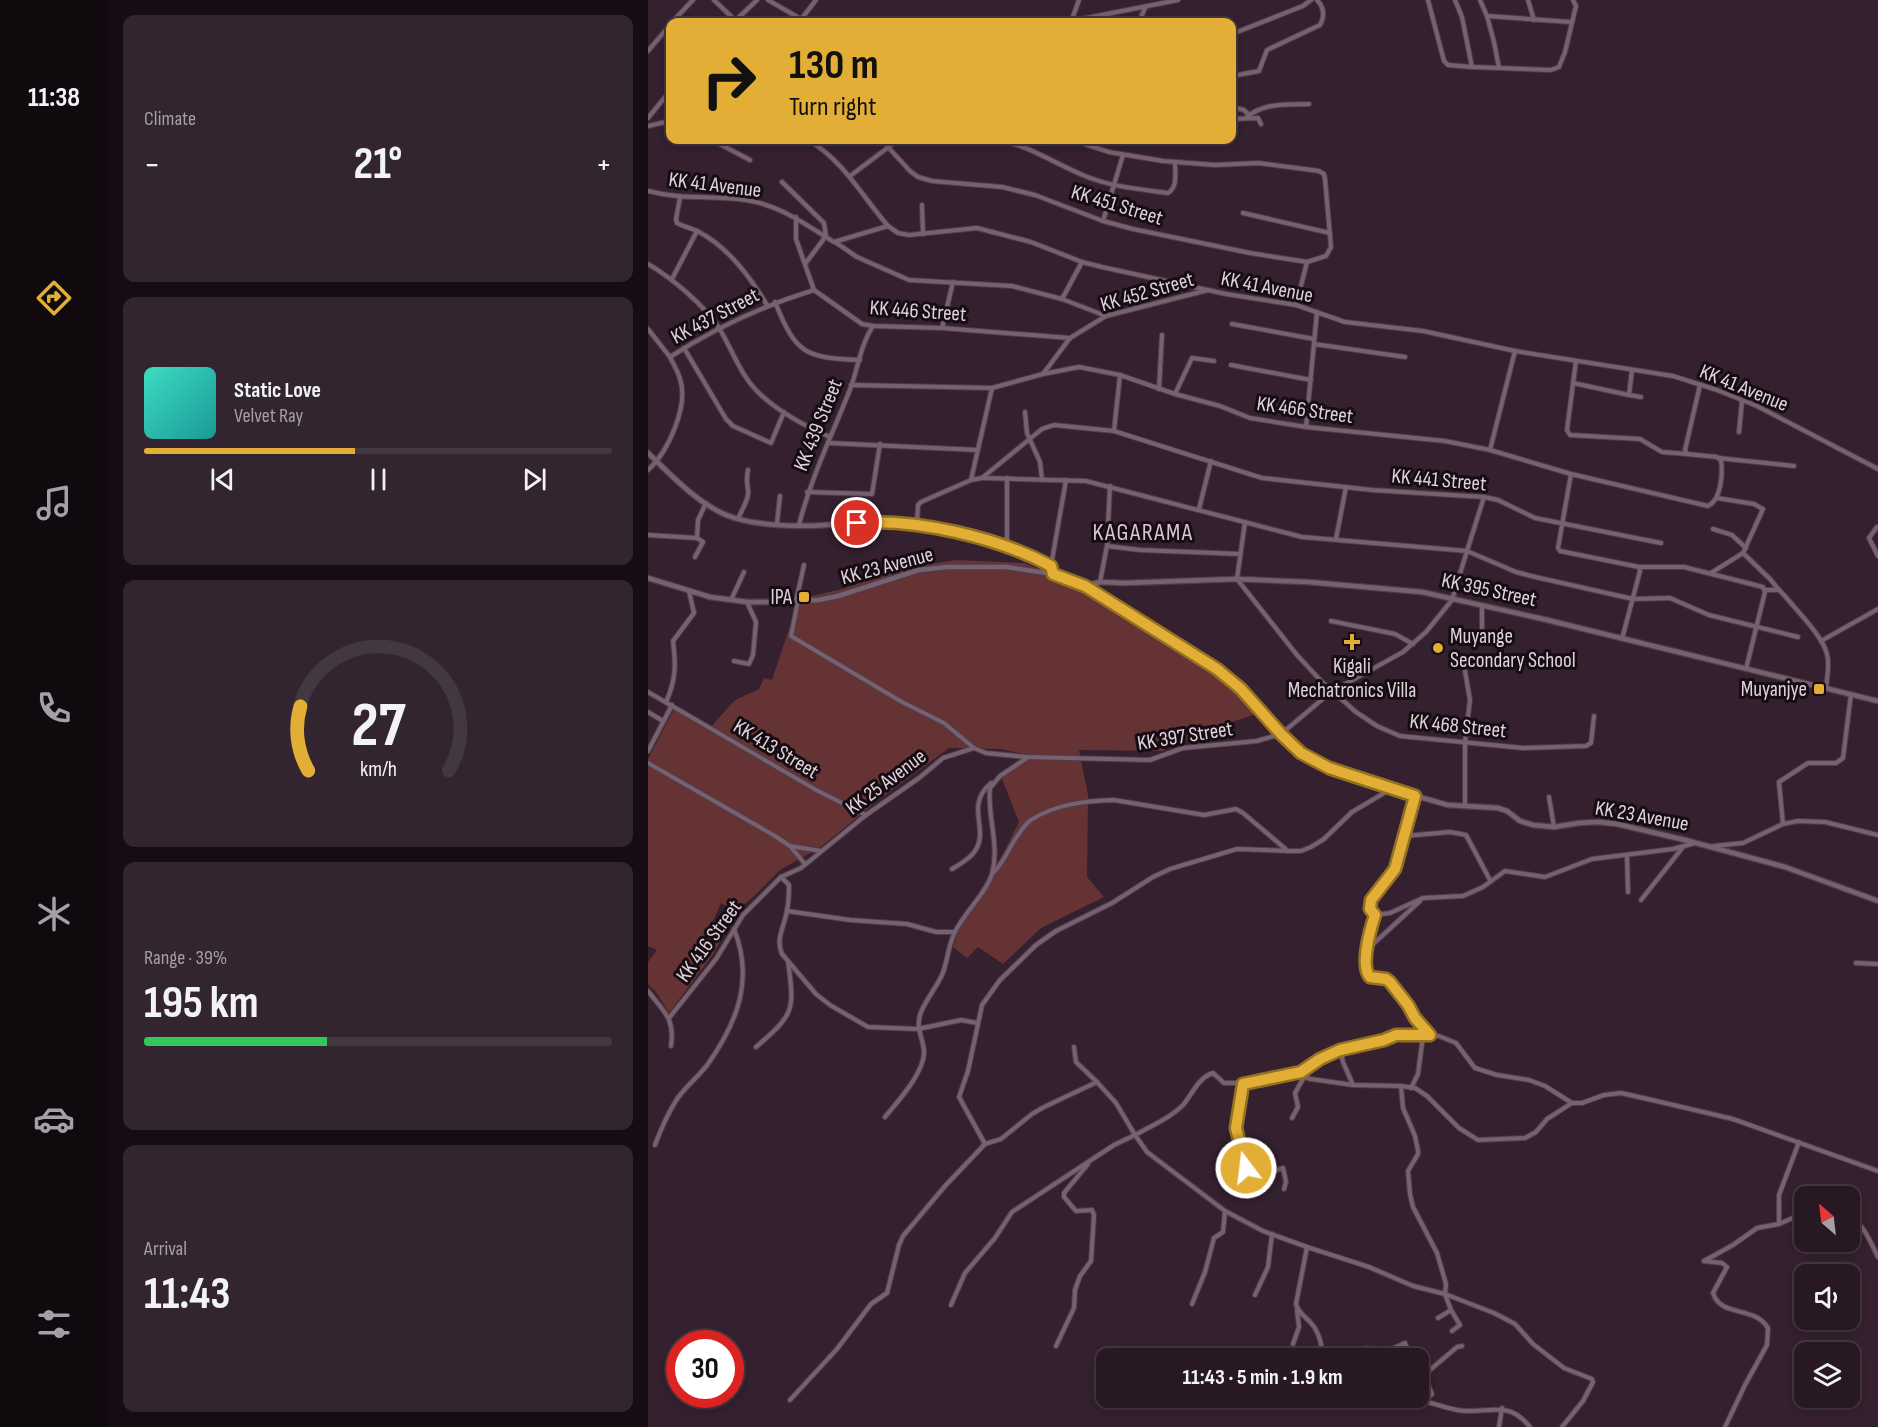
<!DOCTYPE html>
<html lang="en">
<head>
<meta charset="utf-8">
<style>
  :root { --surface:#271822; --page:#33252f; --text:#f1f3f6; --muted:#a4a0a5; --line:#433740; --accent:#e3ae35 }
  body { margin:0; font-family:"Sofia Sans Condensed",sans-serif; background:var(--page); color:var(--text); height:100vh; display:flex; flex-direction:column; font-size:22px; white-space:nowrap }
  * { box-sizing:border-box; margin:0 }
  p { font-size:20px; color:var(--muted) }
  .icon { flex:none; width:33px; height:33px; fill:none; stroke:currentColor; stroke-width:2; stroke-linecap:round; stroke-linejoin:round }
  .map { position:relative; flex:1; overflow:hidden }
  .drawer { display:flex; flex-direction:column; gap:15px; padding:15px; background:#150d13; width:540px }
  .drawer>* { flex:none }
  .hud { position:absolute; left:18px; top:18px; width:570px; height:126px; border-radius:12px; box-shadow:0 3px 9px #0003,0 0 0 2px var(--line); background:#e3ae35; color:#111; overflow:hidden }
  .needle { width:39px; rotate:332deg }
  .controls { position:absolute; left:1146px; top:1186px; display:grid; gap:12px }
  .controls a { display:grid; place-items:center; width:66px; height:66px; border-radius:12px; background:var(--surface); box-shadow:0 3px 9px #0003,0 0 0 2px var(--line); font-size:30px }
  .speed { position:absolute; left:18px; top:1330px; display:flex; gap:12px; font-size:30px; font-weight:700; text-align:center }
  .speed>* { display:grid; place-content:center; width:78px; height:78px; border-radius:50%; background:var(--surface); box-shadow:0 3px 9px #0003,0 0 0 2px var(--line); line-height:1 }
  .speed .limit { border:9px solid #d22; background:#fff; color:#111 }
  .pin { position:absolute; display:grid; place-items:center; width:51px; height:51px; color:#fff; margin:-26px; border:3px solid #fff; border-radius:50%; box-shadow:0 2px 6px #0007 }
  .me { position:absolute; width:66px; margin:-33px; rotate:345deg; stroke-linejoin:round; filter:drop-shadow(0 0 4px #0008) }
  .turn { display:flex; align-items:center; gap:21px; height:126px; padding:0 24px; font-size:27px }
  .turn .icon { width:78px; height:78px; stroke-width:2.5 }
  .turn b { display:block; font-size:42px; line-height:51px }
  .big { font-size:45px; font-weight:700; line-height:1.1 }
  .drawer .widget { flex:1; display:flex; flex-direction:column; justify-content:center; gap:9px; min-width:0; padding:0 21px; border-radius:12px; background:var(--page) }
  .drawer .dial { align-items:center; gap:0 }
  .dial svg { height:156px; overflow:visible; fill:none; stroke:var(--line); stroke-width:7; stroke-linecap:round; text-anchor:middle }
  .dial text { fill:var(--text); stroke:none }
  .song { display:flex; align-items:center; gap:18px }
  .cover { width:72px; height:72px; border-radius:9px; background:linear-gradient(135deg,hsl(170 70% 55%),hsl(180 70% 35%)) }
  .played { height:6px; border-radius:3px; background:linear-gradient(90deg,var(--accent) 45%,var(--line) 45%) }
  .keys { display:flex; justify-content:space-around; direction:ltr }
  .heat { display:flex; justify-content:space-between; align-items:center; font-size:33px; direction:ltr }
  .charge { height:9px; border-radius:4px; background:linear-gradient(90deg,#34c759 39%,var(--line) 0) }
  .trip { position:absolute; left:448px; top:1348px; width:333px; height:60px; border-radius:12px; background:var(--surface); box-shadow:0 3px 9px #0003,0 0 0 2px var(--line); font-weight:700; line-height:60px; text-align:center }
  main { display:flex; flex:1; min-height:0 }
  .tab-bar { display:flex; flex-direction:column; width:108px; justify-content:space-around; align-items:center; background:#100a0e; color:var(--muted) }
  .tab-bar .icon { width:42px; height:42px }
  .tab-bar .on { color:var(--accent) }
  .tab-bar b { font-size:27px; color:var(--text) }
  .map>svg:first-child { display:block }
</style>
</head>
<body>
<main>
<nav class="tab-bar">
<b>11:38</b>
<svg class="icon on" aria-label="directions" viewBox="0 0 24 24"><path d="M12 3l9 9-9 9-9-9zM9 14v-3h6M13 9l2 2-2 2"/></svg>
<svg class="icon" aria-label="music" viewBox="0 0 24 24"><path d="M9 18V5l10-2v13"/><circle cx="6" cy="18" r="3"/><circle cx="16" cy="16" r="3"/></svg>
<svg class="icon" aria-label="phone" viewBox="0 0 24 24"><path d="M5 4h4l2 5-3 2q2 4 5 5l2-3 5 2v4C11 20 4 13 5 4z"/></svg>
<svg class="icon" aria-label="climate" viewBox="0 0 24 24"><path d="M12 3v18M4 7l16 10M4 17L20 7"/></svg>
<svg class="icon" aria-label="car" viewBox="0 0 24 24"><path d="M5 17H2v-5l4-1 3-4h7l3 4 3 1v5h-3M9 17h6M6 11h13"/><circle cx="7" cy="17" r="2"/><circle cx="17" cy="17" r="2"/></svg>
<svg class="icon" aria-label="filters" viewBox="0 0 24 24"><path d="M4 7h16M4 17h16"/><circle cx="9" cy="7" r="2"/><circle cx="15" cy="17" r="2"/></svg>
</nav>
<section class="drawer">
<div class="widget"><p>Climate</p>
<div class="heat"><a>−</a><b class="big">21°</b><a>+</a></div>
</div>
<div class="widget">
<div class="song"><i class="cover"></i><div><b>Static Love</b><p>Velvet Ray</p></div></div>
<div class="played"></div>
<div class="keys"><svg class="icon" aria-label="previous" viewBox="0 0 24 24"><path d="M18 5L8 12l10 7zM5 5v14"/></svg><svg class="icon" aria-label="pause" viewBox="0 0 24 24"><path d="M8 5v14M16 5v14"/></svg><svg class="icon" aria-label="next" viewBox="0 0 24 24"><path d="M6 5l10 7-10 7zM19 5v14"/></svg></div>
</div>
<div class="widget dial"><svg viewBox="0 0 100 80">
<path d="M14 69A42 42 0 1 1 86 69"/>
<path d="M14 69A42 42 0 0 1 10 36" stroke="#e3ae35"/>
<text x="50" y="56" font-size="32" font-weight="700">27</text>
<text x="50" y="72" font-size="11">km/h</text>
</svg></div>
<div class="widget"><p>Range · 39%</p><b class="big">195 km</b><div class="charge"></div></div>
<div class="widget"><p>Arrival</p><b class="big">11:43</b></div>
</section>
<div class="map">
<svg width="1230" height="1427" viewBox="0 0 1230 1427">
  <rect width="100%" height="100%" fill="#34202e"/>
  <path fill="#663334" d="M308 560 376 563 436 587 578 678 611 713 569 727 570 738 528 741 515 751 431 750 440 795 439 877 456 897 393 928 355 964 330 947 319 958 305 947 310 932 357 850 371 822 354 779 376 754 353 749 301 748 229 801 173 847 132 870 105 897 88 911 73 903 65 921 81 926 64 956 21 1013 8 992 0 984V962L9 950 0 946V759L26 709 60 730 87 700 111 689 116 678 124 680 151 599 194 589 255 568Z"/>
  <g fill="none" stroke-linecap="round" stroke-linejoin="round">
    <defs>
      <g id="street">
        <path d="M66 0 88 21"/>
        <path d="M120 0 153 19"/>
        <path d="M780 0 796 61 800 65 824 67 814 17 807 0"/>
        <path d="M832 0 839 16 923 22"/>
        <path d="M880 0 886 20"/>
        <path d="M839 16 846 42 851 68 903 70 911 67 917 52 928 6 925 0"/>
        <path d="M24 22 45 0"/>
        <path d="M86 22 109 0"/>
        <path d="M151 22 168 0"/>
        <path d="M418 22 530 0"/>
        <path d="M423 22 431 0"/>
        <path d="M491 22 497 8"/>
        <path d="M584 34 655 6 663 0"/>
        <path d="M0 51 22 25"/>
        <path d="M824 67 851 68"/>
        <path d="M584 76 611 71 619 50 672 25C677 17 676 7 669 0"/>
        <path d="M584 107 596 110 601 115"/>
        <path d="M0 118 22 91"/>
        <path d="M598 118C615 102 639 105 661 104"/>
        <path d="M584 119 610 118 613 124"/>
        <path d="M0 126 22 121"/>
        <path d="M64 140 102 160"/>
        <path d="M160 140C195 160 214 196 240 226"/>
        <path d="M350 140C380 145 408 164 437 176 464 187 491 189 520 193 530 187 527 173 527 162"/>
        <path d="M424 140 461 152 515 161 567 165 610 163 671 171 676 174 677 179 683 247 678 256 659 262"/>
        <path d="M239 146 262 171 270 177 284 181 354 187 387 195 455 221 485 229 602 253 659 262 648 305"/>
        <path d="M202 176 250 140"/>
        <path d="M134 182 176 223 178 236 157 264"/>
        <path d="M0 191C34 200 64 195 98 200 132 205 158 225 186 242L240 226 250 233 261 235 329 228 383 242 434 262 454 267 578 294 648 305 697 322 775 331 867 351 1025 376 1069 390 1109 406 1230 469"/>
        <path d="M32 198 28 219 29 223C36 227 44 228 51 232 81 248 102 277 119 305"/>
        <path d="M274 205 275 234"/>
        <path d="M595 213 682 233"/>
        <path d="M148 217V239L166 290 214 324 225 326 294 328 422 338"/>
        <path d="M455 221 475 155"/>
        <path d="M187 242 209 257 261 280 364 286 414 299 458 316"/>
        <path d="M0 264C24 278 55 304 71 328 84 349 93 377 112 394 132 413 157 426 182 437"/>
        <path d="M24 279 49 231"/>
        <path d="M414 299 434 262"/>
        <path d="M127 302C148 354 157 358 212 360"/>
        <path d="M584 324 666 339"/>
        <path d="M294 328 305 282"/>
        <path d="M0 329 22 357"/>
        <path d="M666 344 757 357"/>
        <path d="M36 348 78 419 85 426 123 443 136 412"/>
        <path d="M928 361 919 430 922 435 992 439 1014 452 1039 454"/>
        <path d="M583 365 663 380"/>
        <path d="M984 370 981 395 993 397"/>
        <path d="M395 374 422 338 458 316 560 290"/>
        <path d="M925 383 981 395"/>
        <path d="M203 385 344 388 395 374 431 367 472 375 527 394 572 406 602 418 658 427 797 441 842 450 923 474 910 548 912 551 991 567 992 571 974 639"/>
        <path d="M511 389 514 335"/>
        <path d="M527 394 544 358 566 361"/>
        <path d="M377 412 379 433 392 462 394 479"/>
        <path d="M658 427 669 312"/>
        <path d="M466 431 472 375"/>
        <path d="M1091 432 1094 401"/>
        <path d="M180 443 330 450"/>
        <path d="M842 450 867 351"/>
        <path d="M1070 458 1146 466"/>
        <path d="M0 470C20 452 41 406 32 379 30 371 25 364 22 357 67 328 114 306 166 290"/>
        <path d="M923 474 1060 506C1073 500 1075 474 1073 460L1069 457 1039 454 1037 450 1052 385"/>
        <path d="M359 478V548"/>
        <path d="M323 480 344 388"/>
        <path d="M159 492 224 494 232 444"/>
        <path d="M836 497 819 551 868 572 883 576 985 599 1022 598 1061 615 1150 637"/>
        <path d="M551 509 563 461"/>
        <path d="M90 519C93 511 102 498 100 490 99 480 98 481 100 470"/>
        <path d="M597 522 589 579 649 655 674 682 708 712 729 726 752 736 875 748 938 746 943 743 946 716"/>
        <path d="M129 523 132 496"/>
        <path d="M151 525C163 477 185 433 203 387 210 367 213 344 225 326"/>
        <path d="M269 525 270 505 273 502 323 480 334 478 394 429 406 425 466 431 614 478 724 490 836 497 850 500 887 518 1013 543"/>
        <path d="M1229 527 1221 538 1230 556"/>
        <path d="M1065 529 1084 535 1098 548"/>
        <path d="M0 535 49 538"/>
        <path d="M49 538 50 520 58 503"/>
        <path d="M688 539 698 487"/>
        <path d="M459 546 492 550 592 554"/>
        <path d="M1095 553 1122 579 1131 590"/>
        <path d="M47 557 55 542 49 538"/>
        <path d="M403 566 418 480"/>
        <path d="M991 567H1036L1115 587 1117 592 1098 669"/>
        <path d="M1063 573 1095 553 1115 509 1106 504 1069 498"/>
        <path d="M452 582 459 546 462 486"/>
        <path d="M1117 590H1131L1136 595C1149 611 1174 635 1179 654 1182 664 1179 678 1178 688"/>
        <path d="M83 600 96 572"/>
        <path d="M148 601 156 565"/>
        <path d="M150 601 143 636 254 702 296 723 326 748 338 753 379 757 502 760 535 748 609 741 633 734 683 692 755 652 778 632 804 600 819 551 654 537 438 481 334 478"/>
        <path d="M834 606V642"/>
        <path d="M683 621 747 634 765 644"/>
        <path d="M1173 641 1230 609"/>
        <path d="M86 661 101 664 105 655 108 622 99 602"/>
        <path d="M0 692 170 791 218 815"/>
        <path d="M18 702C28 680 28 665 25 641L46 613 41 591"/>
        <path d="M0 712 15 721"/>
        <path d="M0 751 24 705"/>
        <path d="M0 763 127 836 142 846 157 864"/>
        <path d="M767 796 747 869 723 900 722 909 727 915 742 913 775 898 815 896 835 887 857 871 897 877 944 859 1025 849 1047 843"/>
        <path d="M901 797 906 827"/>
        <path d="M817 806V742L822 700 817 671"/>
        <path d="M1135 824 1131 782 1160 763H1188L1195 758 1203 694"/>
        <path d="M757 836 802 832 818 835 842 880"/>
        <path d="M142 846 173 851"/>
        <path d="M1066 846 1095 843 1135 824 1150 821 1177 822 1230 835"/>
        <path d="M979 855 980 892"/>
        <path d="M304 869C312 864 322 859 327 851 342 829 316 806 343 783"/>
        <path d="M345 873C356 862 360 850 368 838 372 832 377 824 383 820 407 804 438 801 466 800L556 815 588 809 595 813 640 851"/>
        <path d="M133 877 141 885C141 894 141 902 139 910 137 926 127 938 134 954L168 994 182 1005 220 1027 270 1029 313 1020 329 1023"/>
        <path d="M993 900 1035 847"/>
        <path d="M772 901 723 946 717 970 722 977 738 979 742 982 760 1005 767 1018 782 1035"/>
        <path d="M139 911 202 920 259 924 288 932H306"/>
        <path d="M719 952 720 938 727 915"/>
        <path d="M1208 963 1230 964"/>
        <path d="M0 991C16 1012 27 1018 23 1046"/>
        <path d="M21 1018 68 959 95 915 133 877 153 868 218 815 271 778 295 758 326 748"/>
        <path d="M108 1047C146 1014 147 1012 140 961"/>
        <path d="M426 1047 428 1062 449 1082"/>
        <path d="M692 1050 695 1062 705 1085"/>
        <path d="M653 1072 656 1077 663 1079 705 1085 753 1086 767 1088 779 1096 811 1128 830 1140 877 1138 888 1132 899 1119 924 1103"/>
        <path d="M595 1084 588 1128 598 1168 603 1174 614 1175 635 1168 638 1182 636 1189"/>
        <path d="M753 1086 755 1108 767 1136 770 1151V1154L760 1171 762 1194 765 1207 789 1253 798 1284 797 1294 803 1310"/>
        <path d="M763 1088 770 1074 775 1036"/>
        <path d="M237 1117C250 1101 277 1072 276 1051 275 1038 268 1029 272 1015 275 1004 288 988 294 975 300 961 300 945 307 932 316 913 339 892 344 874 352 845 339 817 342 788L352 776 379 758"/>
        <path d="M644 1118 650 1107 647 1093 656 1077"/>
        <path d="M337 1144 311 1097 320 1071 334 1005 352 980 388 945 408 931 464 903 505 877 522 869 589 849 641 851H653L663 847 676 839 704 812 743 789"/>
        <path d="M7 1145C13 1129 20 1113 29 1099 38 1086 51 1076 60 1064 90 1021 106 979 86 929"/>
        <path d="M1202 1216C1216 1225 1223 1243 1230 1257"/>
        <path d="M1131 1224V1195L1151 1142"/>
        <path d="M659 1247 721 1267 765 1286 797 1294 846 1313 867 1324 885 1344 916 1368 944 1379 945 1382 935 1401 914 1427"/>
        <path d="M1056 1261 1074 1263 1079 1267 1065 1293C1073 1318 1106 1305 1120 1328L1119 1345 1097 1385 1077 1427"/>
        <path d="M1056 1261 1085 1245 1109 1228 1131 1224 1156 1213"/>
        <path d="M607 1295 620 1267 624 1234"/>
        <path d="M544 1304 557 1272 566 1238 575 1232 577 1211"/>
        <path d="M303 1305 317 1273 347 1238 364 1212 466 1145 487 1135 499 1152 577 1211 615 1231 659 1247 648 1304C650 1313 658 1317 663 1323 672 1333 674 1346 675 1359"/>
        <path d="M790 1318 803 1310 812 1325 804 1331"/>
        <path d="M645 1344 651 1327 649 1310"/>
        <path d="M408 1346 426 1308 427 1290 432 1276 443 1261 446 1215 444 1210 428 1211 416 1197V1193L440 1164"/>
        <path d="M719 1348 720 1359"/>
        <path d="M719 1356 733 1354 757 1343 763 1359"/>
        <path d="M771 1372 776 1375 784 1394 777 1401"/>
        <path d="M776 1375 809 1347 814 1346"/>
        <path d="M764 1398C779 1401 794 1407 809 1410 839 1415 859 1398 882 1427"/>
        <path d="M142 1400 189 1349 223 1304 239 1293 251 1245 255 1236 297 1186 337 1144 353 1139 384 1114 396 1107 449 1082 468 1103 487 1135C503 1126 524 1117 536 1104 544 1094 551 1077 565 1073L576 1083H600L653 1072 672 1060 692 1050 736 1040 748 1035 791 1036 808 1043 827 1068 849 1075 881 1080 897 1086 924 1103H934L956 1095 973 1093 1004 1100 1085 1119 1230 1171"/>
        <path d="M851 1427 854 1408"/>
      </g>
      <g id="secondary">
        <path d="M0 453C23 475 48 502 78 515 105 526 149 527 177 525 194 524 211 521 227 522 284 523 353 539 403 566L405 574"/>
        <path d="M0 578 62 597 99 602H128L170 600 190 596 271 570 299 567H358L405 574 437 586 569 669 593 689 644 746 681 768 743 789 800 805 850 808 859 811 872 821 885 825 906 827 931 823 950 822 969 824 1037 840 1137 867 1230 901"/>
        <path d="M437 586 452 582 476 583 589 579 660 582 774 592 895 619 1230 701"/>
      </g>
    </defs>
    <use href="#street" stroke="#4e3e49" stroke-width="6"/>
    <use href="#secondary" stroke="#4e3e49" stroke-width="7"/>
    <use href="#street" stroke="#776170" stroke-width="4"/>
    <use href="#secondary" stroke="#776170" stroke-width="4.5"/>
  </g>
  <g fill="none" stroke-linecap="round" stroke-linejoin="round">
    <defs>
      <path id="route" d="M209 523C268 518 351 538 403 566L405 574 437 586 569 669 593 689 633 734 653 753 681 768 767 796 747 869 723 900 722 909 727 915C722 930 712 966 722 977L738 979 742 982 760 1005 767 1018 782 1035H748L736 1040 692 1050 672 1059 653 1072 595 1084 588 1128 598 1168"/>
    </defs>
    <use href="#route" stroke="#947122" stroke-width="15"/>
    <use href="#route" stroke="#e3ae35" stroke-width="10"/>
  </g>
  <g fill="#e3ae35" stroke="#160d13" stroke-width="2">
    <rect x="150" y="591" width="12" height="12" rx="3"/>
    <path d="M701 633h6v6h6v6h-6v6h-6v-6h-6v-6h6z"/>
    <circle cx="790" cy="648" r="6"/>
    <rect x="1165" y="683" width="12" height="12" rx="3"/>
  </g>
  <g text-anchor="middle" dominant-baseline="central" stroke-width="6" stroke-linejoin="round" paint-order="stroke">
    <g font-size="21" fill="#e0d2db" stroke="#160d13">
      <text transform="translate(67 185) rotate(7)">KK 41 Avenue</text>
      <text transform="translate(469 205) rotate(17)">KK 451 Street</text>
      <text transform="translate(619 287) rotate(11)">KK 41 Avenue</text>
      <text transform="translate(499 292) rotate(-16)">KK 452 Street</text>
      <text transform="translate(270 311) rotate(4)">KK 446 Street</text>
      <text transform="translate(67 316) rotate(-28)">KK 437 Street</text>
      <text transform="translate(1096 388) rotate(22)">KK 41 Avenue</text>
      <text transform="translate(657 410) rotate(8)">KK 466 Street</text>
      <text transform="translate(170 425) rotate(-68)">KK 439 Street</text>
      <text transform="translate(791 480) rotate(5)">KK 441 Street</text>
      <text transform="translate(239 566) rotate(-15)">KK 23 Avenue</text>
      <text transform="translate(841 590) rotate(12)">KK 395 Street</text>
      <text transform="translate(810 726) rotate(6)">KK 468 Street</text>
      <text transform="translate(537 736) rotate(-9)">KK 397 Street</text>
      <text transform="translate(128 749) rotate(31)">KK 413 Street</text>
      <text transform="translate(238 782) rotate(-37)">KK 25 Avenue</text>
      <text transform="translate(994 816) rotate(10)">KK 23 Avenue</text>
      <text transform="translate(61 941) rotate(-54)">KK 416 Street</text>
    </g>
    <g font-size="21" fill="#e0d2db" stroke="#160d13" text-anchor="end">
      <text x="144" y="597">IPA</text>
      <text x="802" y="636" text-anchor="start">Muyange<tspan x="802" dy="24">Secondary School</tspan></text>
      <text x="704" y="666" text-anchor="middle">Kigali<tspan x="704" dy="24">Mechatronics Villa</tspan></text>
      <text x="1159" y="689">Muyanjye</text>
    </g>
    <g font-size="24" letter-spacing="1.5" fill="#ddc3d4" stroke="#160d13">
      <text x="495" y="532">KAGARAMA</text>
    </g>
  </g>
</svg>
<div class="controls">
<a><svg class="needle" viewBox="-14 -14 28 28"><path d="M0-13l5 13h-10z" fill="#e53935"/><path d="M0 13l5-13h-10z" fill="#a4a0a5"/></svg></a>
<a><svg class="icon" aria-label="sound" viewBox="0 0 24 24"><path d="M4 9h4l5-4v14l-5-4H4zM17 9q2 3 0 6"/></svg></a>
<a><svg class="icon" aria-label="layers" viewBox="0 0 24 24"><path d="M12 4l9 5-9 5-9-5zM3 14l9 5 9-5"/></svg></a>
</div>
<div class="speed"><div class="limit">30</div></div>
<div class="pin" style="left:209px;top:523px;background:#d93025"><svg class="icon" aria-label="arrive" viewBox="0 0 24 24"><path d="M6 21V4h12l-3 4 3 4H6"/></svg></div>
<svg class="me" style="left:598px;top:1168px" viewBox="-20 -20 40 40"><circle r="17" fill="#e3ae35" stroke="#fff" stroke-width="3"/><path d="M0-11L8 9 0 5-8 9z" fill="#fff"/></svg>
<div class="trip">11:43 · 5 min · 1.9 km</div>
<div class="hud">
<div class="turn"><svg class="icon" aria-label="right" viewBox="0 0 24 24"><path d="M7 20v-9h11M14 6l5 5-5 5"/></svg><div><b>130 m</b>Turn right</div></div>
</div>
</div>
</main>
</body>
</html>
